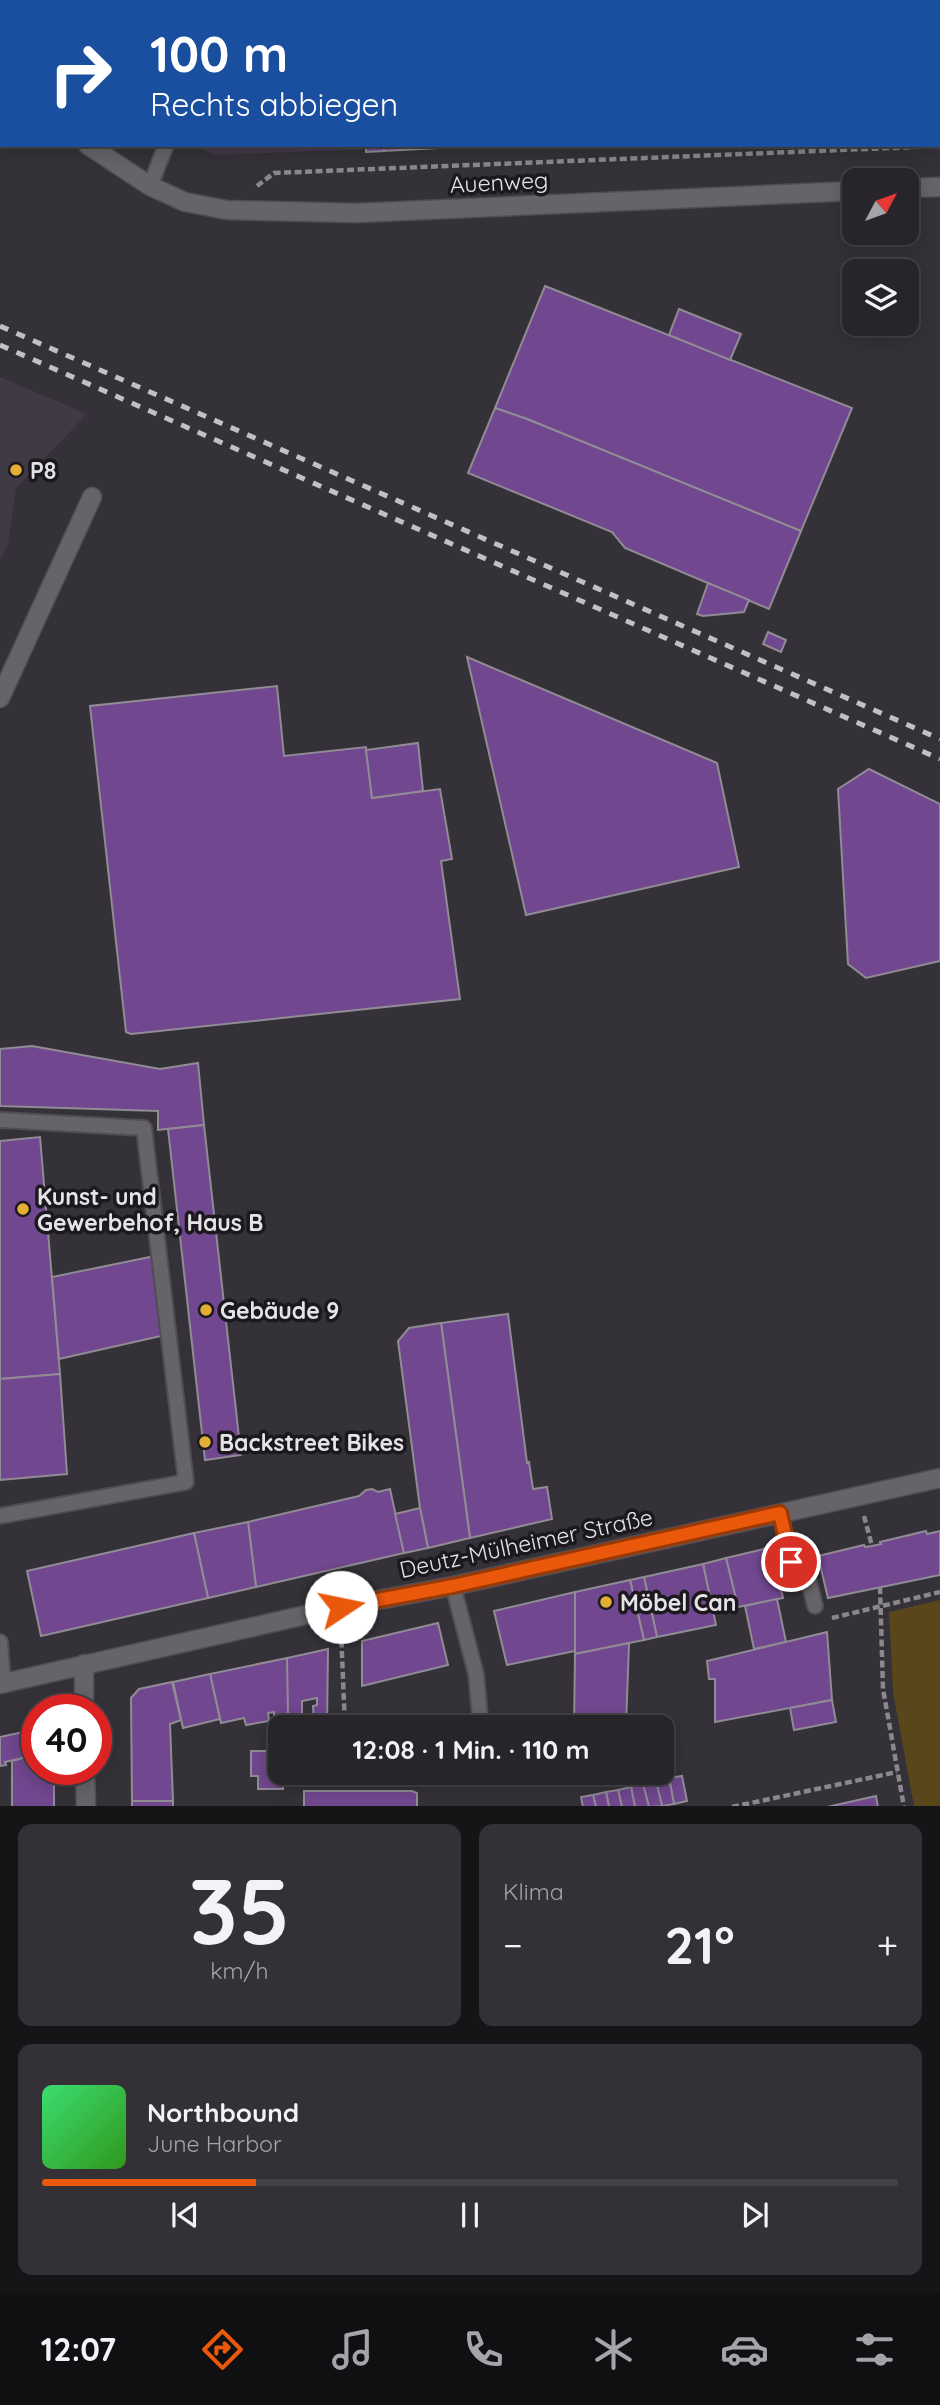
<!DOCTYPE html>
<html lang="de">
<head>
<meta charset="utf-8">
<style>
  :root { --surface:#27252a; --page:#333136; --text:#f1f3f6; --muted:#a4a5a8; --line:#434247; --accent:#ea580c }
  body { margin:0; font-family:Quicksand,sans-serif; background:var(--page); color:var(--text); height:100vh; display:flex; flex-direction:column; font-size:26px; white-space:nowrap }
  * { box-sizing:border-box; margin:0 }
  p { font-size:23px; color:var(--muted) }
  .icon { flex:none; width:38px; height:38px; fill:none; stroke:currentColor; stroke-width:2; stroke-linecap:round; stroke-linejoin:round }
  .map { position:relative; height:1806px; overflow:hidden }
  .panel { display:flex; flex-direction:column; gap:18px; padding:18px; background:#151417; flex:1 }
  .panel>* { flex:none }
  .hud { position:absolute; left:0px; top:0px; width:942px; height:147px; box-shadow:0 4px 18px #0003,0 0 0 2px var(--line); background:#1a4fa0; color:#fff; overflow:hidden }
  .needle { width:46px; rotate:49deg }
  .fabs { position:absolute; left:842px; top:168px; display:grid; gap:14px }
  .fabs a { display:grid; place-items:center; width:77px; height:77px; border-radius:14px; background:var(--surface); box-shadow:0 4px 18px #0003,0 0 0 2px var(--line); font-size:35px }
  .speed { position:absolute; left:21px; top:1694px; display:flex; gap:14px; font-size:35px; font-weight:700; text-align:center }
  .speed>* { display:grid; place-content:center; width:91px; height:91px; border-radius:50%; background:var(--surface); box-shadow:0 4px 18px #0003,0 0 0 2px var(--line); line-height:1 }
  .speed .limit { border:10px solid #d22; background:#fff; color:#111 }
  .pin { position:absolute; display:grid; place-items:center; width:60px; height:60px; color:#fff; margin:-30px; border:4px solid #fff; border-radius:50%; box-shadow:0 2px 7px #0007 }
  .me { position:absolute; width:77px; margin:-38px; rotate:79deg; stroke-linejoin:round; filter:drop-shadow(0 0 5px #0008) }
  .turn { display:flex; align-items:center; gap:24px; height:147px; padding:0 35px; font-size:32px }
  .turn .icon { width:91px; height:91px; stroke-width:2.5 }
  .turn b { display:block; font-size:49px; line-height:60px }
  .big { font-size:52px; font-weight:800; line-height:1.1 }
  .panel .widget { flex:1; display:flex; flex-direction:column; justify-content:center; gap:10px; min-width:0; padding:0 24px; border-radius:14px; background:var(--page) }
  .panel .dial { align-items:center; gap:0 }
  .dial b { font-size:91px; line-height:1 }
  .song { display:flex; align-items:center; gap:21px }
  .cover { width:84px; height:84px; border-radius:10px; background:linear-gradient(135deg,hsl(140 70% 55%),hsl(110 70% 35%)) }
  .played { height:7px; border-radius:4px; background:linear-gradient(90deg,var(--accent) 25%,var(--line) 25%) }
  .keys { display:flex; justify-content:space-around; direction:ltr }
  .heat { display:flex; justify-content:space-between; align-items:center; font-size:38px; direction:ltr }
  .panel .tiles { flex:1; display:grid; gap:18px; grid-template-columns:1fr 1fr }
  .widget:last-child { grid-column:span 2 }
  .trip { position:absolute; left:268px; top:1715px; width:406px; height:70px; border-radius:14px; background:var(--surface); box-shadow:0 4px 18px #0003,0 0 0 2px var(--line); font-weight:800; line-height:70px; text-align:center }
  .tab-bar { display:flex; height:112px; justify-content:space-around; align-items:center; background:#100f11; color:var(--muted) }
  .tab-bar .icon { width:49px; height:49px }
  .tab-bar .current { color:var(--accent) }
  .tab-bar b { font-size:32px; color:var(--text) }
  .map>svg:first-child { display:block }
</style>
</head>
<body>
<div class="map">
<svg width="940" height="1807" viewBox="0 0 940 1807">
  <rect width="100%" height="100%" fill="#343138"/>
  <g fill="#403946">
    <path d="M88 0H940V129V2Z"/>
    <path d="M192 145H487L216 155Z"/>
    <path d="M0 377 87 414 16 488 8 544 0 560Z"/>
  </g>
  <path fill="#5a461b" d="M940 1600V1806H914L893 1692 889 1612Z"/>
  <g fill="#71478f" stroke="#908b94" stroke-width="2">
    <rect x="115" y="0" width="44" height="2"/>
    <path d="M202 0H272L273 2H202Z"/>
    <rect x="321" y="0" width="192" height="2"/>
    <path d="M837 0H863L836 2Z"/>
    <path d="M366 145H384V151L366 152Z"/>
    <path d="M384 145H496L384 151Z"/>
    <path d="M545 286 852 408 801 531 527 419 495 408Z"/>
    <path d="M679 309 741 334 730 360 669 335Z"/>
    <path d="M495 408 527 419 801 531 769 609 625 548 612 532 468 473Z"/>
    <path d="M708 583 749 600 744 612 703 616 697 614Z"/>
    <path d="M768 632 786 640 781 652 763 644Z"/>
    <path d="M467 657 717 763 739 867 526 915Z"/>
    <path d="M277 686 284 756 366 747 372 798 440 789 452 859 441 861 460 999 131 1034 126 1032 90 706Z"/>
    <path d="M418 743 423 791 372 798 366 750Z"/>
    <path d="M869 769 940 804V961L866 978 848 964 838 789Z"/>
    <path d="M32 1046 160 1069 198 1063 204 1125 158 1130V1111L0 1106V1049Z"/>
    <path d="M204 1125 241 1455 205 1460 168 1129Z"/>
    <path d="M40 1137 60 1374 0 1379V1141Z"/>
    <path d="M155 1256 161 1336 59 1359 52 1277Z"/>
    <path d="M508 1314 527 1463 529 1462 533 1489 547 1487 552 1519 470 1538 441 1323Z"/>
    <path d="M441 1323 470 1538 428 1548 420 1508 398 1341 409 1328Z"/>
    <path d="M60 1374 67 1474 0 1480V1379Z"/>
    <path d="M372 1489 378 1492 390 1489 404 1553 256 1587 248 1522 359 1496 366 1490Z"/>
    <path d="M420 1508 428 1548 404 1553 395 1514Z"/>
    <path d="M248 1522 256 1587 208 1598 194 1533Z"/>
    <path d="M926 1531 927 1534 940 1531V1575L828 1598 818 1556 864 1545 865 1547 872 1546 881 1544 880 1542Z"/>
    <path d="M194 1533 208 1598 41 1636 27 1571Z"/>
    <path d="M772 1547 783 1598 738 1607 726 1558Z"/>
    <path d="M726 1558 738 1607 713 1612 703 1564Z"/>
    <path d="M703 1564 716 1625 657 1637 644 1577Z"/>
    <path d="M644 1577 657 1637 644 1640 630 1580Z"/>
    <path d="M630 1580 644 1640 575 1654V1592Z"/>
    <path d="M575 1592V1651L507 1665 494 1611Z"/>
    <path d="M777 1599 786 1642 754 1649 745 1606Z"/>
    <path d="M438 1623 448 1665 362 1686V1641Z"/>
    <path d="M827 1632 832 1700 715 1722V1679H709L707 1661Z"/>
    <path d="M629 1643 626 1727H574L575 1654Z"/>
    <path d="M328 1649 327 1727H314L313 1706 317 1705V1698L302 1701V1723H287V1658Z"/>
    <path d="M287 1658 288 1714 274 1717V1712L268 1713 269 1721 246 1725 244 1718 221 1723 210 1674Z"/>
    <path d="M210 1674 220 1719 183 1728 173 1682Z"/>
    <path d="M172 1682 181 1720 170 1724 173 1801H132L131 1698 139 1689Z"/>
    <path d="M832 1700 836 1722 794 1730 790 1708Z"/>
    <path d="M37 1729V1753H29L27 1757 5 1762 6 1765 0 1766V1737Z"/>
    <path d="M251 1751H280V1773H283V1789H258V1776H251Z"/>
    <path d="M29 1753H37V1769H54V1807H12V1761L27 1757Z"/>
    <path d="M682 1776 687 1801 674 1804 669 1778Z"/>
    <path d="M669 1778 674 1804 662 1806 656 1781Z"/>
    <path d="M656 1781 662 1806 649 1807 643 1784Z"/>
    <path d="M643 1784 649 1807H635L631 1787Z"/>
    <path d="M631 1787 635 1807H622L618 1790Z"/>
    <path d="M618 1790 622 1807H609L606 1792Z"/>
    <path d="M304 1791H412L417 1793V1807H304Z"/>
    <path d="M606 1792 609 1807H596L593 1795Z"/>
    <path d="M593 1795 596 1807H583L581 1797Z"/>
    <path d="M876 1796 878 1807H827Z"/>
    <rect x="132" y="1801" width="41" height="6"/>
  </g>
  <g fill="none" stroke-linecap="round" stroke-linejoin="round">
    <defs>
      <g id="service">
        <path d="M178 0V2"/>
        <path d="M552 0V2"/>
        <path d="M150 186 166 145"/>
        <path d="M0 1120 144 1128 186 1482 0 1516"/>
        <path d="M780 1513 791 1562 806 1570 815 1606"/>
        <path d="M453 1586 476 1674 481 1727"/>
        <path d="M0 1642 3 1683"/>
      </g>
      <g id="minor">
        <path d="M0 698 92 497"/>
        <path d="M84 1710V1664"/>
        <path d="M85 1769 86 1807"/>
      </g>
      <g id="tertiary">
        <path d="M0 102 2 103"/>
        <path d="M88 145 150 186 185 202 227 210 357 213 854 191"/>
        <path d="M906 188 940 187"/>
        <path d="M0 1684 341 1607 453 1586 940 1478"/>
      </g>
    </defs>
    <use href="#service" stroke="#504d54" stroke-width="18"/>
    <use href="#minor" stroke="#504d54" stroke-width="21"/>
    <use href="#tertiary" stroke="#504d54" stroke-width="21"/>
    <g stroke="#8a878d" stroke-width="4.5" stroke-dasharray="7 3.5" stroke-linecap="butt">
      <path d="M4 2V0"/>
      <path d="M0 62 2 38"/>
      <path d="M257 186 274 173 940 146"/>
      <path d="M864 1516 872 1546"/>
      <path d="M880 1587 883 1689 904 1807"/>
      <path d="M832 1618 940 1592"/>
      <path d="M341 1630 345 1727"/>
      <path d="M732 1807 897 1772"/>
    </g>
    <use href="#service" stroke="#666468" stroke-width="14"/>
    <use href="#minor" stroke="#666468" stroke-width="18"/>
    <use href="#tertiary" stroke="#666468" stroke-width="18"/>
    <g stroke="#c3c0c5" stroke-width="5" stroke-dasharray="9 9" stroke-linecap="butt">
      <path d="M0 326 940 739"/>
      <path d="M0 345 940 759"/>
    </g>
  </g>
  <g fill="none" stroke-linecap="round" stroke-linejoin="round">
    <defs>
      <path id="route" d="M341 1607 453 1586 780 1513 791 1562"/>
    </defs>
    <use href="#route" stroke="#983908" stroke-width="18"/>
    <use href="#route" stroke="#ea580c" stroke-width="12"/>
  </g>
  <g fill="#e3ae34" stroke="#1b191d" stroke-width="2.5">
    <circle cx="16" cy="470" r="7"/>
    <circle cx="23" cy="1209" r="7"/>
    <circle cx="206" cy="1310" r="7"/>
    <circle cx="205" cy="1442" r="7"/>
    <circle cx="606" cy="1602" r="7"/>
  </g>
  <g text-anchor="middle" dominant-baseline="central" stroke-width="7" stroke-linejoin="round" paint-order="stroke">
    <g font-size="23" fill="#e6e3e8" stroke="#1b191d">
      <text transform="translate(499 182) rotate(-3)">Auenweg</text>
      <text transform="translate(526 1543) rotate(-12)">Deutz-Mülheimer Straße</text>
    </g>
    <g font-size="23" font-weight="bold" fill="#e6e3e8" stroke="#1b191d" text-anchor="start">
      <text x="30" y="470">P8</text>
      <text x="37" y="1196">Kunst- und<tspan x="37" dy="26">Gewerbehof, Haus B</tspan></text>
      <text x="220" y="1310">Gebäude 9</text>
      <text x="219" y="1442">Backstreet Bikes</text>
      <text x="620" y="1602">Möbel Can</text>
    </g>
  </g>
</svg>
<div class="fabs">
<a><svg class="needle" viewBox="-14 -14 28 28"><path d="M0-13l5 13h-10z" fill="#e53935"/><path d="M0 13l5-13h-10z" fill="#a4a5a8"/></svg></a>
<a><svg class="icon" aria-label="layers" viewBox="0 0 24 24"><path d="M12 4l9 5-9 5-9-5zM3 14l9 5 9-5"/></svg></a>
</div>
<div class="speed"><div class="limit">40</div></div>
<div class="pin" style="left:791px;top:1562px;background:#d93025"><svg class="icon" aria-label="arrive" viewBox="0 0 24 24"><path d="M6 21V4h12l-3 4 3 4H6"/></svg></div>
<svg class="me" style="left:341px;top:1607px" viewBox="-20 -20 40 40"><circle r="19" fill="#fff"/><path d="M0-13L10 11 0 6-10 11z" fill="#ea580c"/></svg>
<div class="trip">12:08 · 1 Min. · 110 m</div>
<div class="hud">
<div class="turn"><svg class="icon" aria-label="right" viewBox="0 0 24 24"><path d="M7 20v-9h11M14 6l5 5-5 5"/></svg><div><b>100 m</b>Rechts abbiegen</div></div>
</div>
</div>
<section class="panel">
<div class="tiles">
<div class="widget dial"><b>35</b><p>km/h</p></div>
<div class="widget"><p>Klima</p>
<div class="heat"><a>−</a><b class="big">21°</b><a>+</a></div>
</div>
<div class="widget">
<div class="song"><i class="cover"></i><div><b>Northbound</b><p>June Harbor</p></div></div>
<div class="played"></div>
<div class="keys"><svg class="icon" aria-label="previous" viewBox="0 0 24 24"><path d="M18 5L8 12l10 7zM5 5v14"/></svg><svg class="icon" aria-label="pause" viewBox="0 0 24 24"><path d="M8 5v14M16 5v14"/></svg><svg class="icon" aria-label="next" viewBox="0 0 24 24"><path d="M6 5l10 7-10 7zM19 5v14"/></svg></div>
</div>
</div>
</section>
<nav class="tab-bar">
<b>12:07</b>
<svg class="icon current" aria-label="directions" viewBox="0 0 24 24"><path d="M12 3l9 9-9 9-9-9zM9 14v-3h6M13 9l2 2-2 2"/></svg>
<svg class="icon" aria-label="music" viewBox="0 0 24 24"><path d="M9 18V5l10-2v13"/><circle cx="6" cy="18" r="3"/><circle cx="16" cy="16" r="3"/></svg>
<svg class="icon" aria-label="phone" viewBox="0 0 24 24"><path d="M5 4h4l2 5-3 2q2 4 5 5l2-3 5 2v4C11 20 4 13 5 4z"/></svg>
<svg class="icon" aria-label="climate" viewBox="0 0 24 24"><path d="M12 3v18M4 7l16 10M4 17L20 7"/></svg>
<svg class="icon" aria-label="car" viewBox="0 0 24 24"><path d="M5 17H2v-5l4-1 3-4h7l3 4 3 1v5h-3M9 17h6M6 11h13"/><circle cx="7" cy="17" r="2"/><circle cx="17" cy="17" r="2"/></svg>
<svg class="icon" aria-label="filters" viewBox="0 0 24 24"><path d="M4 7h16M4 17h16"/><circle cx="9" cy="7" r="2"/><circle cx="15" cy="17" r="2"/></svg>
</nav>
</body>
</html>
